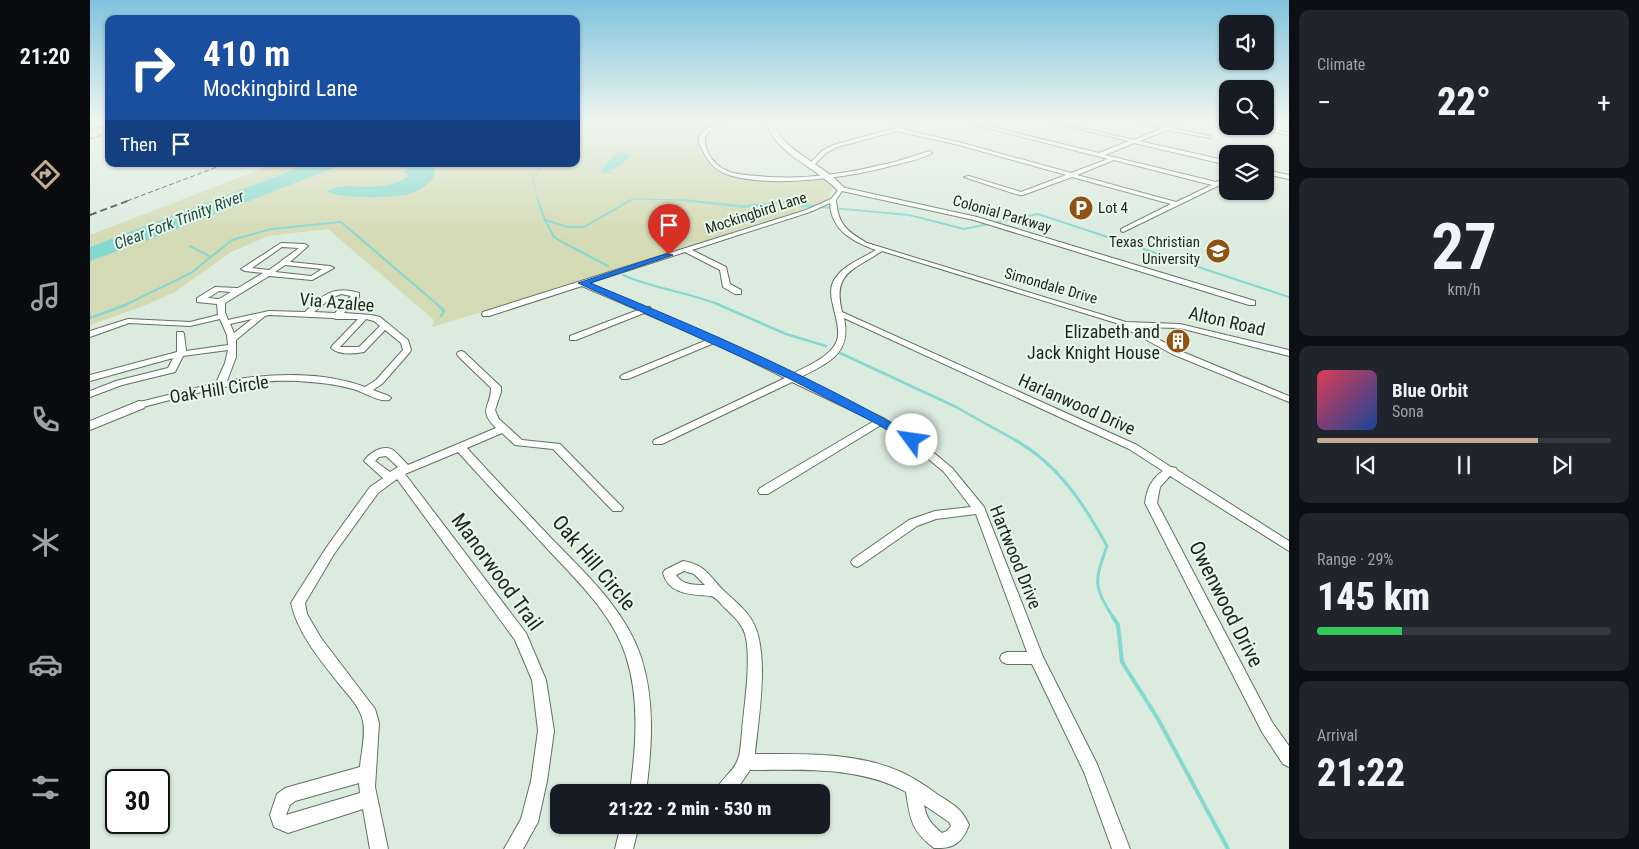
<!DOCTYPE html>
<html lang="en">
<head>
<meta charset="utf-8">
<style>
  :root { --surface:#171b24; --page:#20242c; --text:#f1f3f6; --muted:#9ea1a6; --line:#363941; --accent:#c5ab90 }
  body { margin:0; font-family:"Roboto Condensed",sans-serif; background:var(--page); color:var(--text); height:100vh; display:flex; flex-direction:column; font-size:19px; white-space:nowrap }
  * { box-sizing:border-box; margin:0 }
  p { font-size:16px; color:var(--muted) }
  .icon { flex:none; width:28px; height:28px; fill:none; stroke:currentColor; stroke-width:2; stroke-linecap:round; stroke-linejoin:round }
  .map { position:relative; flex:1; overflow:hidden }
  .side { display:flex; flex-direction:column; gap:10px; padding:10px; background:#0d0f14; width:350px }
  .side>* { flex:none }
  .top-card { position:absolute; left:15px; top:15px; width:475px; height:152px; border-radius:10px; box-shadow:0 1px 4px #0004; background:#1a4fa0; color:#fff; overflow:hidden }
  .controls { position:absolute; left:1129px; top:15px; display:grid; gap:10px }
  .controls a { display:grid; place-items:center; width:55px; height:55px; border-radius:10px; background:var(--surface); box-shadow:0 1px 4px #0004; font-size:25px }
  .speed { position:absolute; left:15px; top:769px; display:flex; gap:10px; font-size:25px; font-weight:700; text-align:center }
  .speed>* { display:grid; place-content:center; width:65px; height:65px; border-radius:50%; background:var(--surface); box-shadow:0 1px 4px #0004; line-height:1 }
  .speed .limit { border:2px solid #111; border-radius:8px; background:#fff; color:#111 }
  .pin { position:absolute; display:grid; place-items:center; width:42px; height:42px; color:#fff; margin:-51px -21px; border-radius:50% 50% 50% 0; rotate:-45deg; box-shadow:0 0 5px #0007 }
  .pin .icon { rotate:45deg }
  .me { position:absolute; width:55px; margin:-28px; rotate:301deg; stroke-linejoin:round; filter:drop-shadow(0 0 4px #0008) }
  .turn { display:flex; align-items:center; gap:18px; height:105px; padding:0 15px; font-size:22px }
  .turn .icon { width:65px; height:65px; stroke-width:2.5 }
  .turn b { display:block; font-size:35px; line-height:42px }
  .then { display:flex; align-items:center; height:48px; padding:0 15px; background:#0003; gap:10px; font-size:19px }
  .big { font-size:38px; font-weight:800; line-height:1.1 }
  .side .card { flex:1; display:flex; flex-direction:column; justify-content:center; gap:8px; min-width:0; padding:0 18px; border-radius:10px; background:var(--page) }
  .side .dial { align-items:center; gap:0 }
  .dial b { font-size:65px; line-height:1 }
  .song { display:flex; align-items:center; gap:15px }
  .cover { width:60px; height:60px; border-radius:8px; background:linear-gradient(135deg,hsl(350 70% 55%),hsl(220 70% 35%)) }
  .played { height:5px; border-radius:2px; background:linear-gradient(90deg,var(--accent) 75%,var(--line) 75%) }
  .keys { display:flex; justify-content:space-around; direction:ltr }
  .heat { display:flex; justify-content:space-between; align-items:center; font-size:28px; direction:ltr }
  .charge { height:8px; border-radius:4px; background:linear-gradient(90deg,#34c759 29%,var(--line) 0) }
  .trip { position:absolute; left:460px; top:784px; width:280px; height:50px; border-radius:10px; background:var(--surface); box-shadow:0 1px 4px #0004; font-weight:800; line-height:50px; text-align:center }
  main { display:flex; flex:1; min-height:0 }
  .dock { display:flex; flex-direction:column; width:90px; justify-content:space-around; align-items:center; background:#090b0e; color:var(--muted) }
  .dock .icon { width:35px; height:35px }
  .dock .on { color:var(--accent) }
  .dock b { font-size:22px; color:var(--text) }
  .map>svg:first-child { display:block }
</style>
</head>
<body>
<main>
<nav class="dock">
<b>21:20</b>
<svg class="icon on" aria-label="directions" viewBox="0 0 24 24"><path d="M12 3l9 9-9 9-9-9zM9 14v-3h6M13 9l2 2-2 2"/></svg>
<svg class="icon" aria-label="music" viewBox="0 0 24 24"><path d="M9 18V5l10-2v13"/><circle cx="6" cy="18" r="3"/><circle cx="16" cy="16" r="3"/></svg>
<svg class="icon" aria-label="phone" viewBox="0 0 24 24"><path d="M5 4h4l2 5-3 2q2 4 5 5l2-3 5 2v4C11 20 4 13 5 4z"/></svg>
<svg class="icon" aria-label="climate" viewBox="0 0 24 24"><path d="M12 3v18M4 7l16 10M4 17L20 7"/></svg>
<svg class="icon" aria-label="car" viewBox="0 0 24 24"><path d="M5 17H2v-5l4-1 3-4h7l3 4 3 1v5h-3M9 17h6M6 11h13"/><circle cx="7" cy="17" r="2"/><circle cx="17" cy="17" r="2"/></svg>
<svg class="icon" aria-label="filters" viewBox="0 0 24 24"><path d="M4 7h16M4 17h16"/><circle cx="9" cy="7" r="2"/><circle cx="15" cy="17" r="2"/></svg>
</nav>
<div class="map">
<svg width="1199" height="849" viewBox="0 0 1199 849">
  <rect width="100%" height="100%" fill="#dbebde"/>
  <path fill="#d4dab4" d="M486 121H636L611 133C607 144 607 150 614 158 618 162 621 167 625 170 644 185 711 178 737 178L743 187 738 200 718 208 438 298 342 327 344 320 238 229 178 236 141 252 85 292 51 307 0 325V235L184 164H486Z"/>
  <g fill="#84d8cf">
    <path d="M532 152 542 155 531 165 519 171 526 174 512 173 511 171 524 154Z"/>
    <path d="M219 164H254L72 235 0 261V247Z"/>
    <path d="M308 164H342L345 168 344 177C339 184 328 192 319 194 306 198 246 199 237 191 256 179 292 196 319 176L315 172 317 169Z"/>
    <path d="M593 199 651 205 697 201 726 205 719 208 695 204 654 208 591 201Z"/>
  </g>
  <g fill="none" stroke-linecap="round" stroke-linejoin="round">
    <g stroke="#84d8cf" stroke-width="1">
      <path d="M445 189 443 178 450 169V164"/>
      <path d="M446 195 448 201"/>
      <path d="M539 201 543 199 593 200"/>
    </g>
    <g stroke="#84d8cf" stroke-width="2">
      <path d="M448 200 455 220 478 227H494L541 200"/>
      <path d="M588 200H593"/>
      <path d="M720 206 819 215 874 229 948 214 1199 297"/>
      <path d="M455 220 464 237 472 242"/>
      <path d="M474 243 518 266"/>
      <path d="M100 246 121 257"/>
      <path d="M533 275C564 289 599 292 630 305"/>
      <path d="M35 305 101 273 142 240 181 229 251 222 348 305"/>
    </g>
    <g stroke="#84d8cf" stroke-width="2.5">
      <path d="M347 304 354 311 351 316"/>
      <path d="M627 304 696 334 736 346"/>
      <path d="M0 318 38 304"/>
      <path d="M750 353 864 406 927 441"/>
    </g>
    <path stroke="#84d8cf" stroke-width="3" d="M925 440C968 464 994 504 1017 546 1004 583 1003 585 1024 619"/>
    <path stroke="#84d8cf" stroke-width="4" d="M1023 617 1028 625 1032 662 1068 719 1138 849"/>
    <defs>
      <g id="street">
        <path d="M638 121H643C628 130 607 128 618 152 622 162 630 168 640 172 649 175 658 175 667 176 708 180 751 175 791 165 808 162 823 156 839 151L842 153C832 159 820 161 809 164 762 177 690 188 642 176 627 172 618 163 612 149 610 146 608 142 609 138 613 127 628 124 638 121Z"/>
        <path d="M832 121H838L812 129 872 143 981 173 1018 159 871 121H877L1009 153 1039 141 955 121H961L1044 140 1072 128 1043 122V121L1077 127 1092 121H1097L1082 128 1120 136V138L1078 130 1049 141 1138 161V165L1044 143 1015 155 1126 182 1138 177V181L1033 232 1031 231V229L1081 204 982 177 933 195H929L874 177 879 176 931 192 976 175 869 145 807 131 747 147 736 153 725 164 720 163 732 151 743 145ZM1024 160 1122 185 1086 202 987 175Z"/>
        <path d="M1130 121H1138V123L1130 122Z"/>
        <path d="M1159 126H1169L1199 133V135Z"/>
        <path d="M1175 170 1199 175V179L1175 174Z"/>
        <path d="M751 187 887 217 1165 301V305H1159L884 220 752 191 746 200C748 225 757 231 777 243L1036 322 1090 324 1199 350V356L1090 328 1046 327 1088 350 1199 396V402L1082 354 1026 323 792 251C764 270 742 272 752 312L1047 445 1081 467 1086 468 1087 470 1199 541V551L1080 476 1070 487 1067 503 1182 722 1199 746V767L1193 764 1172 732 1055 503C1057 489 1061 479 1073 471L1039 449 754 318C762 355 737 363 709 378L795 419 826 438 862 468 894 507 953 657 1007 764 1040 849H1022L994 772 942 664H917L912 662 910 658 912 654 917 652H937L886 514 846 519 827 526 771 565 767 567 763 565 761 562 763 559 819 520 845 511 881 507 854 472 818 442 791 425 678 494H670L668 491 670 488 784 421 702 382 572 444H564L563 442 564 440 695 378 624 343 538 379H532L530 377 532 375 617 340 554 313 486 340H480V336L548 310 492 286 399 316H393L392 314 393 312 716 210 741 199ZM740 203C741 230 763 242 786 250 771 259 751 266 743 282 740 289 741 298 743 305 745 315 749 325 748 336 746 355 717 366 702 374L627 338 561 310 560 307H555L499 283 595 252 630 270 633 287 645 294H651V290L640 284 636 267 602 250 720 212Z"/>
        <path d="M191 243 215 244 218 246 200 262 240 266 244 268 222 280 179 276 135 303V312L138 320 179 311 215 312C232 295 244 285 269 293V297L254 313 281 315 290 317 318 340 321 350 320 352 292 384 283 390 299 396 301 398 299 400C288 402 274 392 263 389 245 384 226 382 207 381 152 378 101 395 49 408L44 405 46 403 126 383 135 363 138 350 93 356 85 372 32 385 0 397V391L26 381 78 368 83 358 0 381V375L87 352V332H93L94 334 96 351 138 345 137 335 130 319 100 326 39 323 0 337V331L38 319 100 322 128 315 127 304 107 302V298L125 287 148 288 173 273 155 271 151 269ZM192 247 209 248 179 270 162 268ZM195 265 232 269 221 276 185 272ZM129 291 141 292 129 299 118 298ZM251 294 261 296 245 313 224 312 241 298ZM179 315 243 318 246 319H268L242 346 241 348C249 355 264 354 274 352L295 330 311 343 313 350 286 380 275 387C233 371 180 373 137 381L146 357V340L175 316ZM162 319 144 333 140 324ZM276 319 284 321 290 326 269 347H250Z"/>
        <path d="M371 351 374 352 411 387V392L405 410 409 419 432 440 470 444 533 508 531 511H523L463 449 425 445 412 433 377 448C404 478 432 507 460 537 494 572 535 609 551 657 565 700 562 747 556 792H540C546 747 550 700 536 656 522 612 483 577 453 544 425 514 396 483 368 452L315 474 436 633 456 680 464 731 457 781 448 822 433 849H414L431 819 441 781 448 731 442 680 425 640 307 479 288 493 244 554 215 603 217 614 231 638 285 709 289 723 285 787 298 849H280L273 809 198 833 184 827 180 815 187 794 195 788 270 767C271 753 276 735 273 721 270 707 259 696 250 685 231 661 208 634 201 603L236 548 280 487 293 478 274 461C279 453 293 444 303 450 308 454 313 460 318 465L406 428C387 409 401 408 401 388L368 356 367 354 368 352ZM296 456 308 467 300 472 285 461 289 457ZM269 783 270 793 196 815 200 805 205 801Z"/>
        <path d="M593 561C615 565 618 574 632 589 641 598 652 606 659 616 682 645 668 719 665 754 713 754 767 752 811 772 824 778 836 786 847 794 862 804 872 808 879 825 872 843 864 849 844 848 821 831 820 818 816 792 770 766 711 770 660 770L645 792H625C629 780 644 772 648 759 651 751 651 741 652 732 654 707 662 658 655 634 652 623 642 615 634 607 630 603 625 596 620 596 601 594 579 595 573 573L575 570ZM594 571 604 574 615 585C604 585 592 585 586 575ZM834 805 859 822 861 826 857 831 852 833C842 825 836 818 834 805Z"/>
        <path d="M531 825H549L543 849H525Z"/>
      </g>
      <g id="secondary">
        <path d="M676 121H682C693 153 734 163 755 189L754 191H748C727 167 684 154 676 121Z"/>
        <path d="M49 401 54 402 56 405 54 408 0 430V421Z"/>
      </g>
      <path id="highway" d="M19 121V125L0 129V124Z"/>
    </defs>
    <use href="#street" stroke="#627064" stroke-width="2"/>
    <use href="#secondary" stroke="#627064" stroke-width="2"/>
    <use href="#highway" stroke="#627064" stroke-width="2"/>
    <use href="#street" fill="#fff" fill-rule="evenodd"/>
    <use href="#secondary" fill="#fff" fill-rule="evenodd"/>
    <use href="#highway" fill="#fff" fill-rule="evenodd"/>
    <g stroke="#373f38" stroke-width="1" stroke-dasharray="5 2.5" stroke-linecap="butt">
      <path d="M0 139 19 133"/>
      <path d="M37 201 135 164"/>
    </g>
    <path stroke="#373f38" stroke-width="2" stroke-dasharray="7 4" stroke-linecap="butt" d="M0 215 40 200"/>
  </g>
  <linearGradient id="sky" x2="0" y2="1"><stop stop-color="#80c2de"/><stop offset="0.51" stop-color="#eff6f0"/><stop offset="1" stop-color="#eff6f0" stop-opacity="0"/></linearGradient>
  <rect width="1199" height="239" fill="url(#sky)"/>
  <path fill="#1a73e8" stroke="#114b97" d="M576 254 583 255 500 283C610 328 724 377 826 437V442H818L787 424 700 379 488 283Z"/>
  <defs>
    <symbol id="parking-disc" viewBox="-11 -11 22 22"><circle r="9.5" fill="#8f5213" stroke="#e8f9eb"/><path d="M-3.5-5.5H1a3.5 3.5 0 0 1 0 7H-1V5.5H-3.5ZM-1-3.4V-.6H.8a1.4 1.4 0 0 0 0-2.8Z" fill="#fff"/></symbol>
    <symbol id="university-disc" viewBox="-11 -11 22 22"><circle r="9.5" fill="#8f5213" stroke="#e8f9eb"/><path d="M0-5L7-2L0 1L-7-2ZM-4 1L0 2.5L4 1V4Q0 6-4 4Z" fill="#fff"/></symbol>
    <symbol id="building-disc" viewBox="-11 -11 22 22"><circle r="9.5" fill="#8f5213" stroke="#e8f9eb"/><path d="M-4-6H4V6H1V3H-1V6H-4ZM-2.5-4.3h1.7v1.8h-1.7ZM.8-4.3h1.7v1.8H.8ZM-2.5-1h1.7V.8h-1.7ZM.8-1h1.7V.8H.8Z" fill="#fff"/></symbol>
  </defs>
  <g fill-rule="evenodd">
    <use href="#parking-disc" x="977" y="194" width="28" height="28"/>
    <use href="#university-disc" x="1114" y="237" width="28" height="28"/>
    <use href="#building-disc" x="1074" y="327" width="28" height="28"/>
  </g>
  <g text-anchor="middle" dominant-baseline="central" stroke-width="4" stroke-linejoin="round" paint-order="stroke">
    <g font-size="15" fill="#1e241f" stroke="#e8f9eb" text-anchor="start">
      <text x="1008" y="208">Lot 4</text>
      <text x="1110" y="242" text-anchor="end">Texas Christian<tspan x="1110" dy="17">University</tspan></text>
    </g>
    <g font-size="15" fill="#1e241f" stroke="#e8f9eb">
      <text transform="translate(666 213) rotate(-18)">Mockingbird Lane</text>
      <text transform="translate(912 214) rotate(16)">Colonial Parkway</text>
      <text transform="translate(961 286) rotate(16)">Simondale Drive</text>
    </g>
    <g font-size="16" font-style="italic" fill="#224945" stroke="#e8f9eb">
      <text transform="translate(89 220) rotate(-21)">Clear Fork Trinity River</text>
    </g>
    <g font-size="18" fill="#1e241f" stroke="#e8f9eb">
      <text transform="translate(247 302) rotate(5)">Via Azalee</text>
      <text transform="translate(1137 321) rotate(13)">Alton Road</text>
      <text transform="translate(129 389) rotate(-9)">Oak Hill Circle</text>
      <text transform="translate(987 404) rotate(24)">Harlanwood Drive</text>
      <text transform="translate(926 557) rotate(68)">Hartwood Drive</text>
    </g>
    <g font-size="18" fill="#1e241f" stroke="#e8f9eb" text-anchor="end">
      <text x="1070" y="331">Elizabeth and<tspan x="1070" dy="21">Jack Knight House</tspan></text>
    </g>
    <g font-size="21" fill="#1e241f" stroke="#e8f9eb">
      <text transform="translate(504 563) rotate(50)">Oak Hill Circle</text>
      <text transform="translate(407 572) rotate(54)">Manorwood Trail</text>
      <text transform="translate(1136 604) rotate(63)">Owenwood Drive</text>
    </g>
  </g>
</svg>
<div class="controls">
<a><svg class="icon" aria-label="sound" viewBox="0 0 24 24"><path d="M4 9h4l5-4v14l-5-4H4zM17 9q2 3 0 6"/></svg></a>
<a><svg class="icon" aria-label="search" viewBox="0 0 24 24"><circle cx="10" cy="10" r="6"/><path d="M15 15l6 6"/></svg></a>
<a><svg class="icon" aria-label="layers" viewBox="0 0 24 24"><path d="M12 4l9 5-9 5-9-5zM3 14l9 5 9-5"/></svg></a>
</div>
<div class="speed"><div class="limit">30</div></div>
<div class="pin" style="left:579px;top:255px;background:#d93025"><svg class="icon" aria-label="arrive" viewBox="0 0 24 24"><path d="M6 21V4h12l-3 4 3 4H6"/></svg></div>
<svg class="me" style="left:822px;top:440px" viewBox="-20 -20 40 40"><circle r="19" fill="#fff"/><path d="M0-13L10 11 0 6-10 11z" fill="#1a73e8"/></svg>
<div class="trip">21:22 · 2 min · 530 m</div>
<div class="top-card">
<div class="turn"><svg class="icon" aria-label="right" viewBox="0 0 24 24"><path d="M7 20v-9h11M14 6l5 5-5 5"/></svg><div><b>410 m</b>Mockingbird Lane</div></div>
<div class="then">Then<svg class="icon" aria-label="arrive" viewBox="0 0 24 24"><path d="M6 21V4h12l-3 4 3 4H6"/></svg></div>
</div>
</div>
<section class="side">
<div class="card"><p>Climate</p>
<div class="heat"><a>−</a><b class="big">22°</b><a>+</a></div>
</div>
<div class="card dial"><b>27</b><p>km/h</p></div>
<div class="card">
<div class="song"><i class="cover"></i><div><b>Blue Orbit</b><p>Sona</p></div></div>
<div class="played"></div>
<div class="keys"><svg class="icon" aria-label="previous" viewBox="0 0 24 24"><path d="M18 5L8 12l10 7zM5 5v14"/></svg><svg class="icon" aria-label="pause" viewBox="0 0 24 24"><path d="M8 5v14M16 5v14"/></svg><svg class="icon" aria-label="next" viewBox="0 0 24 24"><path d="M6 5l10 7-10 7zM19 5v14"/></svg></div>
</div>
<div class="card"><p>Range · 29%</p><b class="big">145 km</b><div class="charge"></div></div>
<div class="card"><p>Arrival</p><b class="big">21:22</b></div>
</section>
</main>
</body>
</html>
